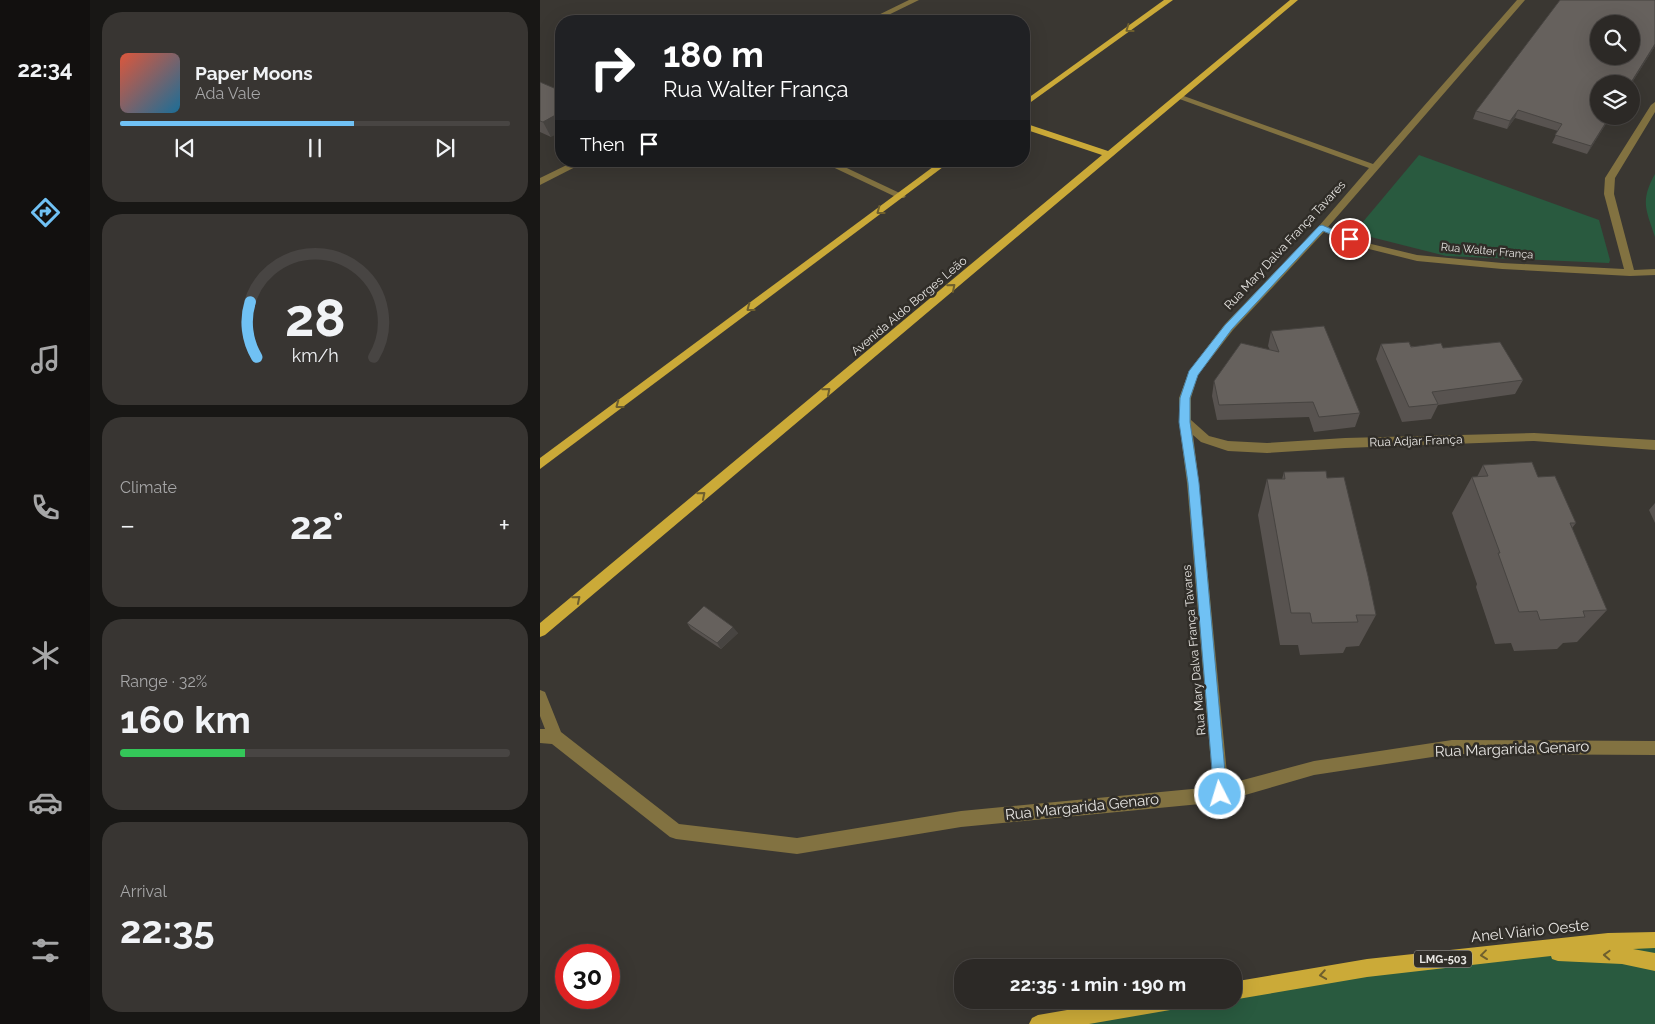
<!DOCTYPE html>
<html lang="en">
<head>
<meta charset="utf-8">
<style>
  :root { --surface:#2c2926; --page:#383532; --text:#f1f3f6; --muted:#a6a6a7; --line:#484543; --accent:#70c1f4 }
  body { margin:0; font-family:Raleway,sans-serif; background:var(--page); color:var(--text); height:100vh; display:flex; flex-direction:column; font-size:19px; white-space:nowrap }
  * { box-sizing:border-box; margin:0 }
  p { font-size:16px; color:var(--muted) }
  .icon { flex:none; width:28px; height:28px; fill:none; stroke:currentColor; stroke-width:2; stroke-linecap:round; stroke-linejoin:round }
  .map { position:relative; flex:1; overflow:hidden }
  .drawer { display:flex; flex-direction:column; gap:12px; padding:12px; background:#181715; width:450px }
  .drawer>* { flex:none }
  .hud { position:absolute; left:15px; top:15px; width:475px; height:152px; border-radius:20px; box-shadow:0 5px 20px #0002,0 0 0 1px var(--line); background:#202124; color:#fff; overflow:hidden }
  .fabs { position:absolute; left:1050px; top:15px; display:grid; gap:10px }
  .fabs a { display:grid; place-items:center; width:50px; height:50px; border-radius:50%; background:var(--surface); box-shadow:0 5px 20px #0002,0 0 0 1px var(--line); font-size:25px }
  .speed { position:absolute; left:15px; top:944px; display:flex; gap:10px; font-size:25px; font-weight:700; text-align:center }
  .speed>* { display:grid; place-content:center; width:65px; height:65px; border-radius:50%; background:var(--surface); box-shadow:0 5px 20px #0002,0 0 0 1px var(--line); line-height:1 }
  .speed .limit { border:8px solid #d22; background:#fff; color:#111 }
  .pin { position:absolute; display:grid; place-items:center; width:42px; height:42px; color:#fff; margin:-21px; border:2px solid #fff; border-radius:50%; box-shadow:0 1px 5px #0007 }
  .me { position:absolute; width:55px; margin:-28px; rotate:355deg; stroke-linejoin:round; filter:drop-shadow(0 0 4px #0008) }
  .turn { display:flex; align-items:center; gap:18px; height:105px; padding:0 25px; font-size:22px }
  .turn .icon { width:65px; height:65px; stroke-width:2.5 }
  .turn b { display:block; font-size:35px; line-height:42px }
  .then { display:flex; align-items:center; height:48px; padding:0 25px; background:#0003; gap:10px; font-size:19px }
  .big { font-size:38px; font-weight:700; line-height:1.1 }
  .drawer .tile { flex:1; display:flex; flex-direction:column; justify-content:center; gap:8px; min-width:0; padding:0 18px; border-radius:20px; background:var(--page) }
  .drawer .dial { align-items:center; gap:0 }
  .dial svg { height:130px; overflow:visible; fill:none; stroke:var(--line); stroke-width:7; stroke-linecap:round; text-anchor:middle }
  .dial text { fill:var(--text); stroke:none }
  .song { display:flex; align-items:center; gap:15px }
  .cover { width:60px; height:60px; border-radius:8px; background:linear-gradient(135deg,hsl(10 70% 55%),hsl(200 70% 35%)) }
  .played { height:5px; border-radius:2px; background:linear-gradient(90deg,var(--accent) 60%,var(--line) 60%) }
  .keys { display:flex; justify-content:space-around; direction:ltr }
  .heat { display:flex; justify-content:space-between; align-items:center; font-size:28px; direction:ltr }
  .charge { height:8px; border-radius:4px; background:linear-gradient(90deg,#34c759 32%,var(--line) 0) }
  .trip { position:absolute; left:414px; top:959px; width:288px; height:50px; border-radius:20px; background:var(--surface); box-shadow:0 5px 20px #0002,0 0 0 1px var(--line); font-weight:700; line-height:50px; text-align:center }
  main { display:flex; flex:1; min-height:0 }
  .tab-bar { display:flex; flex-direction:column; width:90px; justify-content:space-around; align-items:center; background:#12100f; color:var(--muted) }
  .tab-bar .icon { width:35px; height:35px }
  .tab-bar .on { color:var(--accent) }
  .tab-bar b { font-size:22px; color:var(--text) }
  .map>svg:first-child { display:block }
</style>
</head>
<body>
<main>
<nav class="tab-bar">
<b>22:34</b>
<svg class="icon on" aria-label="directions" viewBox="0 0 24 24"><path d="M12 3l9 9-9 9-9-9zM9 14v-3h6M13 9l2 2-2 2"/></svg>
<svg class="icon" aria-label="music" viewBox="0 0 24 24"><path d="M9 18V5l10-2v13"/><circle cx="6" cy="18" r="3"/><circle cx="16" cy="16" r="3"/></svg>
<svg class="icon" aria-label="phone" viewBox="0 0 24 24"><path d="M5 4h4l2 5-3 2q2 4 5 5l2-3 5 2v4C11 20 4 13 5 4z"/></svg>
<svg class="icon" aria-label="climate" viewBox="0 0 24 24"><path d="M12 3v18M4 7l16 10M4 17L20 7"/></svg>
<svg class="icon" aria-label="car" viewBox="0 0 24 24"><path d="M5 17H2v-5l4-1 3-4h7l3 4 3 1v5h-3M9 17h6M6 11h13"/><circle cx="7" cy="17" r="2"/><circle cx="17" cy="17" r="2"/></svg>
<svg class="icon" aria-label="filters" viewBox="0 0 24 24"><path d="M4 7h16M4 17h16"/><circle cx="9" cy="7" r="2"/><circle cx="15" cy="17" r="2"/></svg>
</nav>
<section class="drawer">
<div class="tile">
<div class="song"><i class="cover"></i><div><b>Paper Moons</b><p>Ada Vale</p></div></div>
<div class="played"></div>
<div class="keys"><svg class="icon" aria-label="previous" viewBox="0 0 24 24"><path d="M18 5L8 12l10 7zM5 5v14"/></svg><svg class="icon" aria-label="pause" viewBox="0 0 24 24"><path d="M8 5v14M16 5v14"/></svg><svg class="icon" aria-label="next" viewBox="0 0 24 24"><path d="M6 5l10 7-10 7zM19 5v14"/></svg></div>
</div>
<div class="tile dial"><svg viewBox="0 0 100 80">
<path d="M14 69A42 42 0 1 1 86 69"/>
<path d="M14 69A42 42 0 0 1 10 35" stroke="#70c1f4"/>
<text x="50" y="56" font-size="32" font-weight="700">28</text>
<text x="50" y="72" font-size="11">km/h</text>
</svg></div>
<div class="tile"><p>Climate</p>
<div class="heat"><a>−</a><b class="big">22°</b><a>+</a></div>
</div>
<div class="tile"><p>Range · 32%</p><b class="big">160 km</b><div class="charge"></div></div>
<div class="tile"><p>Arrival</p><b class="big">22:35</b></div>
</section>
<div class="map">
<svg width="1115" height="1024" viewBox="0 0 1115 1024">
  <rect width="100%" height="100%" fill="#3a3732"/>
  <g fill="#295a3f">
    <path d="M879 155 1059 220 1070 260 1069 263 906 256 819 234 817 229Z"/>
    <path d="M1115 174V237C1106 209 1100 201 1115 174Z"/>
    <path d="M1115 940V1024H498L636 1000H692L693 991Z"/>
  </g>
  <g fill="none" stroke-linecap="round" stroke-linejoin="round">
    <g fill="#827241" fill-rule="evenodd">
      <path d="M369 0H379L336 21H326Z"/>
      <path d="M977 0H985L788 227 827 243 877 255 962 263 1084 269 1064 194 1065 178 1111 105 1115 102V112L1075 178 1074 194 1094 270 1115 269V275L1090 276 962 269 877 261 821 247 784 232 693 330 658 375 651 398V420L669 436 688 441 727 443 805 438 994 433 1115 440V450L994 441 805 448 727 453 688 451 661 442 653 435 659 483 688 784 774 761 912 740 1115 741V755L912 754 774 775 681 802 421 827 257 854 136 839 130 837 12 744 0 743V729H5L0 716V690L5 692 21 732 139 824 257 838 421 811 673 787 647 483 639 422V398L649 371 685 324 779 226 829 168 634 97 641 95 833 164Z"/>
      <path d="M35 161H47L0 185V178Z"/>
      <path d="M280 161H292L366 196 364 198H358Z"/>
    </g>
    <g fill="#cbaa38" fill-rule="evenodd">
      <path d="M624 0H633L484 107V101Z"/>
      <path d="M750 0H758L5 635 0 637V623L562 155 484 129V123L568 151Z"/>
      <path d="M401 161H411L0 469V458Z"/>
      <path d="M1115 932V948L1093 949 1115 953V971L1082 964 1018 961 1012 959 1011 956 827 977 692 1000V982L827 959 1068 933Z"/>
      <path d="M585 1000H645L642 1006 636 1009 549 1024H489L492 1018 498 1015Z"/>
    </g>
  </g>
  <g fill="#585350">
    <path d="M1115 46 1047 154 1012 143 1018 131 975 118 967 129 933 119 936 111Z"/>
    <path d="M0 82 11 137 0 132Z"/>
    <path d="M731 331 820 413 815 427 774 432 769 417 677 420 672 396 674 381 730 350 728 346Z"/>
    <path d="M841 344 903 348 983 380 975 394 898 405 891 419 862 422 836 359Z"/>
    <path d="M943 465 998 477 1036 523 1032 528 1067 610 1037 642 1023 643 1017 649 974 651 971 643 955 644 936 587 937 584 912 513 932 477H937Z"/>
    <path d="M744 472 787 478 836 615 819 646 806 647 803 653 760 655 758 645H740L718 515 727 479H742Z"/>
    <path d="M1115 503V523L1109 510Z"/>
    <path d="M147 623 198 633 181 649 151 629Z"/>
  </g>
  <g fill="#474441">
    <path d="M1115 44V46L1091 84H1090Z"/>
    <path d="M978 110 975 118 967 129 970 121Z"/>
    <path d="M21 112V132L11 137 3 122Z"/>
    <path d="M1070 116H1071L1047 154 1051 146Z"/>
    <path d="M193 627 198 633 181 649 177 643Z"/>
  </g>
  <g fill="#66615d" stroke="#474441" fill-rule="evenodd">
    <path d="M1020 0H1115V44L1090 84H1059V116H1070L1051 146 1015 135 1022 124 978 110 970 121 936 111ZM1059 24H1091V56H1059Z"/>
    <path d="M0 82 21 91V112L3 122 0 121Z"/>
    <path d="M784 326 820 413 779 417 773 402 679 405 674 381 701 343 739 352 731 331Z"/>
    <path d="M869 342 871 347 901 343 903 348 960 342 983 380 892 392 898 404 869 407 841 344Z"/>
    <path d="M992 462 998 477 1015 476 1036 523H1030L1067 610 1043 611 1045 617 1000 620 997 611 979 612 958 553H960L932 477 948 476 943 465Z"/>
    <path d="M786 471 787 478 804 477 828 576 836 615H816L818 622 772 623 770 613H751L727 479H745L744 472Z"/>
    <path d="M164 606 193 627 177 643 147 623Z"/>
  </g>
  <defs><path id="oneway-chevron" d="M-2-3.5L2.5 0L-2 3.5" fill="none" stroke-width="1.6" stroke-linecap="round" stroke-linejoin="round" transform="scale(1.25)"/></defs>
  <g stroke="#6e5f2e">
    <use href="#oneway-chevron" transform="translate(589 29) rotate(144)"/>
    <use href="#oneway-chevron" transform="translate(340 211) rotate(143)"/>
    <use href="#oneway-chevron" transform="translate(412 287) rotate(-40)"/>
    <use href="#oneway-chevron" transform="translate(210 308) rotate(143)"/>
    <use href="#oneway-chevron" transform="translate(287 391) rotate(-40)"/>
    <use href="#oneway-chevron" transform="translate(79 405) rotate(143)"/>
    <use href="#oneway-chevron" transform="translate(162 495) rotate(-40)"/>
    <use href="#oneway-chevron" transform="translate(37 599) rotate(-40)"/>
    <use href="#oneway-chevron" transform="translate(944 955) rotate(173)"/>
    <use href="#oneway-chevron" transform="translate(1067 955) rotate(-178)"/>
    <use href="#oneway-chevron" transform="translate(783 975) rotate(171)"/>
  </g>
  <path fill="#70c1f4" stroke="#497d9f" d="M782 225 814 239 810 242 783 231 692 329 658 375 650 398V422L659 483 687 794 685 798 680 800 676 798 674 794 648 483 639 422 640 398 649 371 685 325 779 226Z"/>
  <g text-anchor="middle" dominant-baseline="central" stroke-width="5" stroke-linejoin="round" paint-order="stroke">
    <g font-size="11" fill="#e7e5e2" stroke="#302d28">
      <text transform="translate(947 251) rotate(5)">Rua Walter França</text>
    </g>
    <rect fill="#302d28" stroke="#b0aeaa" stroke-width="1" x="874" y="950.5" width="58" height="17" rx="4"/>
    <g font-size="11" font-weight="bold" fill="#e7e5e2">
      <text x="903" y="959">LMG-503</text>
    </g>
    <g font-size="12" fill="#e7e5e2" stroke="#302d28">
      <text transform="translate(745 245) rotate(-47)">Rua Mary Dalva França Tavares</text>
      <text transform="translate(369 306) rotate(-40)">Avenida Aldo Borges Leão</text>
      <text transform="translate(876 441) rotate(-2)">Rua Adjar França</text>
      <text transform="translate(654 650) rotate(-95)">Rua Mary Dalva França Tavares</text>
    </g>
    <g font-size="15" fill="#e7e5e2" stroke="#302d28">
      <text transform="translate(972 749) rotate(-2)">Rua Margarida Genaro</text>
      <text transform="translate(542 807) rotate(-6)">Rua Margarida Genaro</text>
      <text transform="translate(990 931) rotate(-6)">Anel Viário Oeste</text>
    </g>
  </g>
</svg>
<div class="fabs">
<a><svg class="icon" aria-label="search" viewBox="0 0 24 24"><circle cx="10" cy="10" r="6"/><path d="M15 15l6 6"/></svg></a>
<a><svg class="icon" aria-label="layers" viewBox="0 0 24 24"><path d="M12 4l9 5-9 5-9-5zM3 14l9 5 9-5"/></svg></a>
</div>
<div class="speed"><div class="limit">30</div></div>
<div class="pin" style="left:810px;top:239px;background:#d93025"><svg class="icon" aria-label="arrive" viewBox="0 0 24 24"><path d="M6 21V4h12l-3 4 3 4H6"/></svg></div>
<svg class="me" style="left:680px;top:794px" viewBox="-20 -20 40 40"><circle r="17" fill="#70c1f4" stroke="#fff" stroke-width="3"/><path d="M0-11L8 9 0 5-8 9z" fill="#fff"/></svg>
<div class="trip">22:35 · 1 min · 190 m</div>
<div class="hud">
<div class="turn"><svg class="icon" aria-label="right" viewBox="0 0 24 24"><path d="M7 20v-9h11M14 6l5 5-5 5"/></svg><div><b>180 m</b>Rua Walter França</div></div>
<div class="then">Then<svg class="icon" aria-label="arrive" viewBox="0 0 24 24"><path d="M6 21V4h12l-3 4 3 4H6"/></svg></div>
</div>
</div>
</main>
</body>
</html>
